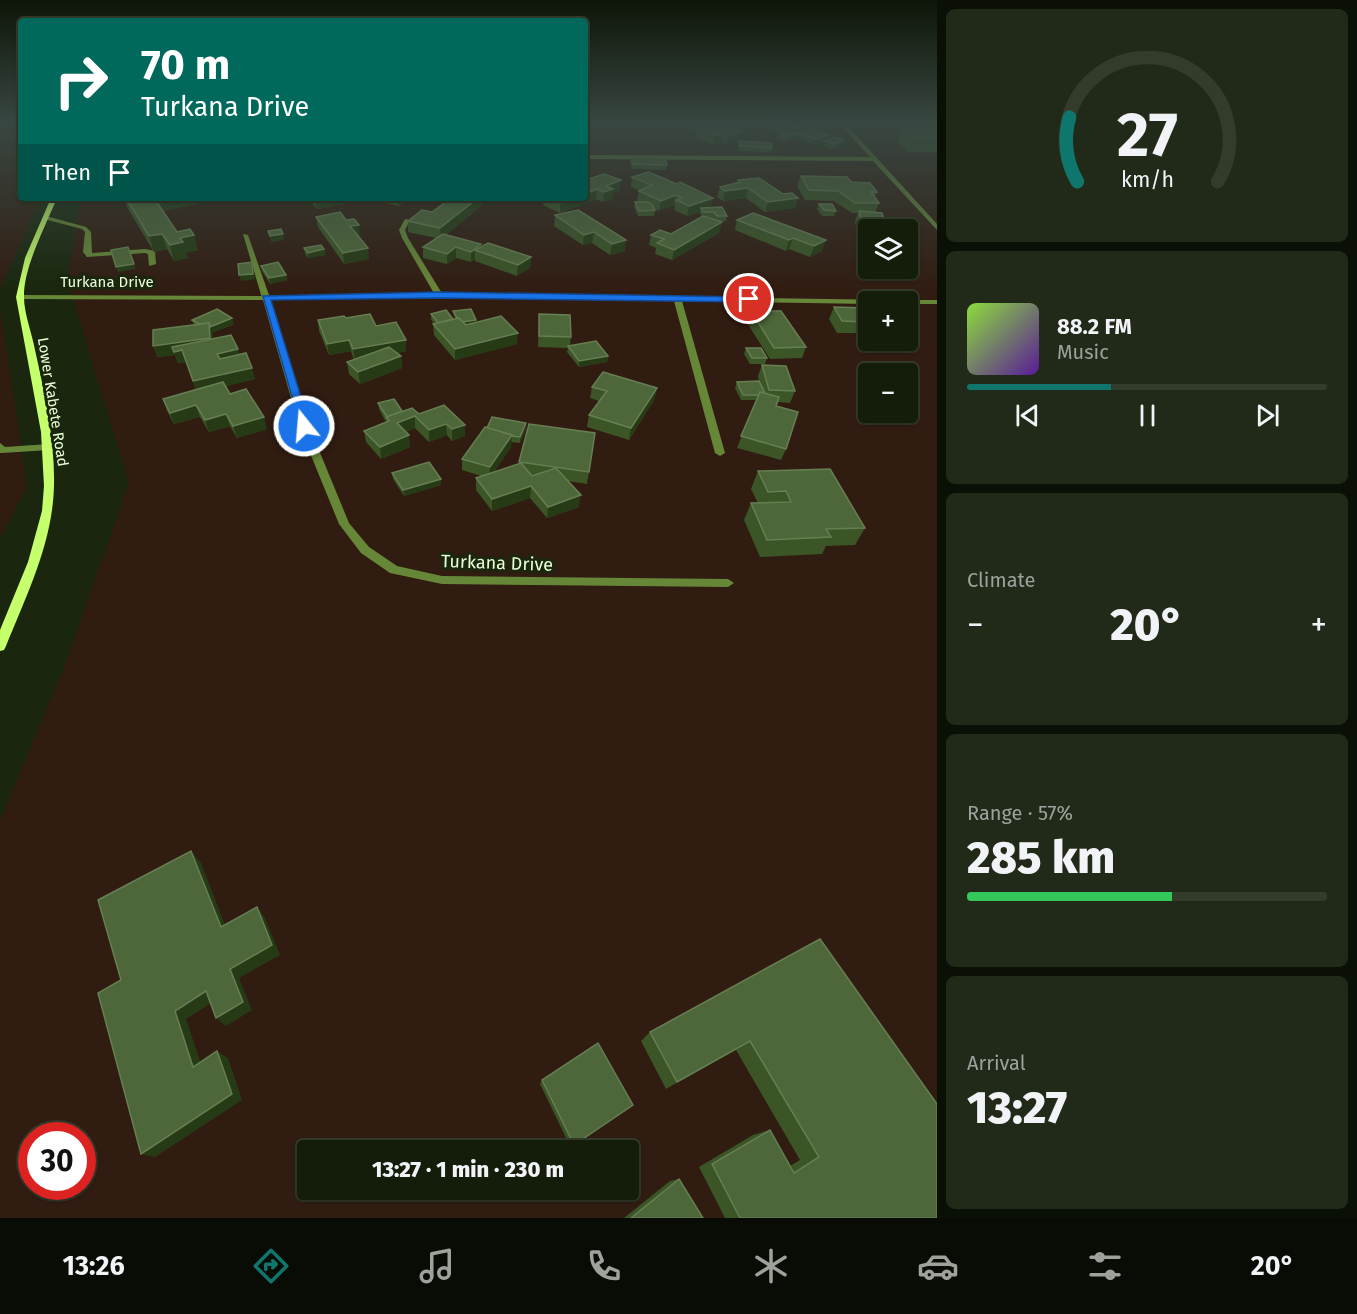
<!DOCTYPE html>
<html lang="en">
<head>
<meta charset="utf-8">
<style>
  :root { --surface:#141d0a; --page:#212a18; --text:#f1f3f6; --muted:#9da29c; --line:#333b2b; --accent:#0f766e }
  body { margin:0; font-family:"Fira Sans",sans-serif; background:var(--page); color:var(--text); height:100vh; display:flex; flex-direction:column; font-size:22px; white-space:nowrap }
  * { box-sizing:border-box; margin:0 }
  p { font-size:20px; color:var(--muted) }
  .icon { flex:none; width:33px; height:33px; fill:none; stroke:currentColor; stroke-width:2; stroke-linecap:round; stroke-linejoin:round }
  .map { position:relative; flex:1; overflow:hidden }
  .sheet { display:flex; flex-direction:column; gap:9px; padding:9px; background:#0b1006; width:420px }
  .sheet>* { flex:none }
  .hud { position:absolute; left:18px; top:18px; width:570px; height:183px; border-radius:6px; box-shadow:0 2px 4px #0004,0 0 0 2px var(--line); background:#00695c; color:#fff; overflow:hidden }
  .buttons { position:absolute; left:858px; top:219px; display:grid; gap:12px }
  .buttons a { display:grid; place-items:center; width:60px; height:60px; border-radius:6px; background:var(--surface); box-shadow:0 2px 4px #0004,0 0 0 2px var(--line); font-size:30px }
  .speed { position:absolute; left:18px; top:1122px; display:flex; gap:12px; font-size:30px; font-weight:700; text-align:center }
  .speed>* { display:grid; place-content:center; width:78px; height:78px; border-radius:50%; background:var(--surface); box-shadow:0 2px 4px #0004,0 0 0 2px var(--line); line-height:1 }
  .speed .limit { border:9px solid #d22; background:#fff; color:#111 }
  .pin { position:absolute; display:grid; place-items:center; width:51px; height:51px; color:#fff; margin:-26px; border:3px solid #fff; border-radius:50%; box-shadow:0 2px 6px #0007 }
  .me { position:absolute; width:66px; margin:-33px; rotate:343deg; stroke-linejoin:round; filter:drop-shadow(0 0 4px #0008) }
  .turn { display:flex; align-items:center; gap:21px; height:126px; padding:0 24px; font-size:27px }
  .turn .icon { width:78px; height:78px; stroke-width:2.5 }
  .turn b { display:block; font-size:42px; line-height:51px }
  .then { display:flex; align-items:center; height:57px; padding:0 24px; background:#0003; gap:12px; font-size:22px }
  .big { font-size:45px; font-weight:800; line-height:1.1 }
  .sheet .widget { flex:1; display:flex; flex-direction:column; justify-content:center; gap:9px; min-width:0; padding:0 21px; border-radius:9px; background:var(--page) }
  .sheet .dial { align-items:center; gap:0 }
  .dial svg { height:156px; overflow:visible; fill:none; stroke:var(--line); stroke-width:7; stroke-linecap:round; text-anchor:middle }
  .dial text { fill:var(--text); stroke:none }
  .song { display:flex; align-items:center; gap:18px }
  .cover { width:72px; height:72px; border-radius:9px; background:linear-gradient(135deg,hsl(90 70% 55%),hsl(270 70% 35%)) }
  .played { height:6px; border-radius:3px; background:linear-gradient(90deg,var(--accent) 40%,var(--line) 40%) }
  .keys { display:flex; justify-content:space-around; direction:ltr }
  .heat { display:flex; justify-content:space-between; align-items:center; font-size:33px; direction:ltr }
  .charge { height:9px; border-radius:4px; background:linear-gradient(90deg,#34c759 57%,var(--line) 0) }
  .trip { position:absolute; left:297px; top:1140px; width:342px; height:60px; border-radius:6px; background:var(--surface); box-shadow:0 2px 4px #0004,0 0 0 2px var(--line); font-weight:800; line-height:60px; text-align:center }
  .tabs { display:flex; height:96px; justify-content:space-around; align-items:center; background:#080c04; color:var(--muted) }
  .tabs .icon { width:42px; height:42px }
  .tabs .active { color:var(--accent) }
  .tabs b { font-size:27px; color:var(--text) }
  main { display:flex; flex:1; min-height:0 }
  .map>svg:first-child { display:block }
</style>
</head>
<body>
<main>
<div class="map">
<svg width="937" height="1218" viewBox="0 0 937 1218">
  <rect width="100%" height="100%" fill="#1a270e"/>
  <g fill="#311c11" fill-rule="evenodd">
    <path d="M0 122H21V198H40L0 289Z"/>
    <path d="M585 122 746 135 747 122H937V1218H0V821L65 665 129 483 67 279 81 198H585ZM868 230H908V268H868ZM868 302H908V340H868ZM868 374H908V412H868ZM32 1136H82V1186H32ZM308 1150H628V1190H308Z"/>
    <path d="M0 307 27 487 0 538Z"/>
  </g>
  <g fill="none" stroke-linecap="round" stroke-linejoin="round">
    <g fill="#678738" fill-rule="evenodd">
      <path d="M46 216 86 227 91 232 92 253 145 249 155 251 156 264 149 266 148 254 145 253 87 257 83 252 85 232 82 229 44 219V217Z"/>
      <path d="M405 219 410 220 405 230 408 238 443 295 442 297 435 295 402 238 399 230Z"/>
      <path d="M243 234 248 235 270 298 269 300 262 298Z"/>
      <path d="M0 443 5 447 49 444 54 447 49 450 2 453H0Z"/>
    </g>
    <g fill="#678738" fill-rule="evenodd">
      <path d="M838 122H844L937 224V230L873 161 585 159V155L870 157Z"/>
      <path d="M439 293 893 300 897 302H868V304L682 301 725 453 720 456 715 453 674 301 439 297 271 300 309 426 349 523 369 547 397 566 442 576 728 579 734 583 728 587 442 584 390 573 361 553 339 524 299 426 263 300 20 299 16 297 20 295 266 296Z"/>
      <path d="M905 300H937V304H908Z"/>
    </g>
    <path fill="#c5ff6b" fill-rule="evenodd" d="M51 198H57C46 225 23 268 24 297 24 314 32 333 35 350 45 395 55 440 54 485 53 542 27 594 6 646L4 650 0 651V630L28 562 42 511 44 486 41 432 16 297 25 258Z"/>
  </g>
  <g fill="#3b5527">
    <path d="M706 122 741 140 727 144 722 142 713 145 695 138 699 124Z"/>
    <path d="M758 122H805L811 124 809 129 829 135 828 140 814 144 796 138V137L795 139 785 142 777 139 779 134 782 133 759 125Z"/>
    <path d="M902 122H937V152H909L898 141 901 132 899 130Z"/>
    <path d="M739 141 772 148 771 153 738 151V146Z"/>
    <path d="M825 141 842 145 833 149 824 146Z"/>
    <path d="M631 157 667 165 666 170 632 169 630 162Z"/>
    <path d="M801 176 851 182 877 192 875 197 879 203 868 230V263L865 262 855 222 858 213H852L834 201 805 200 797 186Z"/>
    <path d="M632 177 710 208 727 216 726 221H719L722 222 719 233 672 260 655 254 656 248 649 245 651 235 671 234 702 217 700 213V212L687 216 674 210 675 206 674 205 659 211 654 209 655 210 654 216H638L634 207 635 202H639L637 201 639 191H640L631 187Z"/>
    <path d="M586 180H621L619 190 613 193 612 199 603 202 596 199 560 213 543 205 544 198H585Z"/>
    <path d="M738 180 783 194 798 198 795 208 765 212 746 198 723 201 717 197 720 187 737 183Z"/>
    <path d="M124 198H196L197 204 163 211 177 232 198 250 186 253 188 258 174 261 167 249 154 252 127 207Z"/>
    <path d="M308 198H349V203L317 209Z"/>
    <path d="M376 198H409L399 206 376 201Z"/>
    <path d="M451 198H483V204L446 235 481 244V247L531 257 530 268 517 276 475 261V259L471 262 456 258 447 264 423 258V247L436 238 408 232V221L432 212Z"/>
    <path d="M819 204 836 211 834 216H822L817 209Z"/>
    <path d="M578 210 625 251 610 255 592 243 583 245 554 226 555 215Z"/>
    <path d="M753 213 822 251 810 257 789 249 786 251 735 230 737 220Z"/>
    <path d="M316 217 360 235H358L369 259 344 264 318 227Z"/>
    <path d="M304 248 324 249 325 255 308 258 305 254Z"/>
    <path d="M261 266 286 275 287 280 270 284 262 271Z"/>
    <path d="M834 307 868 308V333H837L829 319Z"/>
    <path d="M453 311 476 320V322L517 344 455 360 434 335 433 324H434L431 319V314L453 319H455Z"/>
    <path d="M751 311 806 347 802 358 770 359 747 323Z"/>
    <path d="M539 314 571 337 570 345 608 356 607 362 579 367 567 352 568 348 538 347Z"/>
    <path d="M346 318 376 326 406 351 397 353 401 356 402 368 360 384 349 374 347 362 354 360 351 351 329 355 319 331 318 320Z"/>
    <path d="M192 320 234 324 212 333 213 339 239 355 255 379 226 386 230 394 267 429 237 438 230 426 209 432 200 417 174 424 167 411 163 399 196 390 186 362 178 363 175 355 157 357 194 325Z"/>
    <path d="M746 348 767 358 765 364H750L744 354Z"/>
    <path d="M762 365 795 391 790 403 777 402 776 406 786 449 781 460 737 448 756 400H741L735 388 737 382 759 381 758 376Z"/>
    <path d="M592 387 657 388 654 400 629 440 587 427 589 415 599 401 590 398Z"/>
    <path d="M378 403 402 411 419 414 444 405 465 436 452 441 447 435 429 442 415 428 406 432 410 447 381 459 366 442 364 431 386 422 379 409Z"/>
    <path d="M487 428 526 429 520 443 511 442V447L494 472 519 464V462L595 433 587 484 568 481 579 507 547 518 530 498 492 511 476 490V478L481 476 462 470V459Z"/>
    <path d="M758 471 865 528 855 545 826 546 822 554 760 557 744 520 751 503H758L751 489Z"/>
    <path d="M392 473 441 479V485L404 496 393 479Z"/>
    <path d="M820 939 937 1218H725L699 1167 753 1135 770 1130 790 1166 800 1160 736 1050 666 1089 641 1041 650 1032Z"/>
    <path d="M542 1080 633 1105 571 1148 540 1084Z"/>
    <path d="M679 1179 703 1218H624L670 1181Z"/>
  </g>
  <g fill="#263b15">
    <path d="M811 124 808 133H797L795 139 785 142 786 137 795 134 797 128Z"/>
    <path d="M743 131 741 140 727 144 729 135Z"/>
    <path d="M724 133 722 142 713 145 715 136Z"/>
    <path d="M829 135 828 140 814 144 815 139Z"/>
    <path d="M844 140 842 145 833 149 835 144Z"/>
    <path d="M621 180 619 190 613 193 612 199 603 202 604 192 606 186Z"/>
    <path d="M748 188 746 198 723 201 725 191Z"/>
    <path d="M597 189 596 199 560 213V203L573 198H585V194Z"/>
    <path d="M676 195 674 205 659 211 661 201Z"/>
    <path d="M153 198H196L197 204 158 212Z"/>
    <path d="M319 198H349V203L317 209 315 199Z"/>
    <path d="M398 198H409L399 206Z"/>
    <path d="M478 198H483V204L441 239 440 228Z"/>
    <path d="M713 198 710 208H701L700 212 687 216 689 206Z"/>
    <path d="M798 198 795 208 765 212 768 202Z"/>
    <path d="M722 222 719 233 672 260 674 250Z"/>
    <path d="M359 225 360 235 352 237 350 226Z"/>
    <path d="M594 232 592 243 583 245 584 235Z"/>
    <path d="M162 234 167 249 154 252 149 236Z"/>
    <path d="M283 234 284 240 271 242 270 236Z"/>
    <path d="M194 235 198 250 186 253 188 258 174 261 170 245 180 238Z"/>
    <path d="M793 238 789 249 786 251 789 240Z"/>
    <path d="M626 240 625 251 610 255 612 244Z"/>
    <path d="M826 240 822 251 810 257 814 246Z"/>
    <path d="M481 244V252L475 250V259L471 262V252Z"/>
    <path d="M456 247V258L447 264V254Z"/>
    <path d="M368 248 369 259 344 264 343 253Z"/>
    <path d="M324 249 325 255 308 258V253Z"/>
    <path d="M531 257 530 268 517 276 518 265Z"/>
    <path d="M252 262 255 279 241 281 239 275Z"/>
    <path d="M134 264 136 269 118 272 116 267Z"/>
    <path d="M286 275 287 280 270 284 269 278Z"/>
    <path d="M232 318 234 324 212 333 214 349 186 362 178 363 175 355 157 357 153 346 209 323Z"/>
    <path d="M476 320V326L458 328V322Z"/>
    <path d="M518 333 517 344 455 360V349Z"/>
    <path d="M349 340 351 351 329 355 327 344Z"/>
    <path d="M406 340V351L355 360 353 349Z"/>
    <path d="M238 349 241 361 221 365 217 354Z"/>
    <path d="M401 356 402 368 360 384 358 372Z"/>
    <path d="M608 356 607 362 579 367V361Z"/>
    <path d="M252 368 255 379 197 393 193 381Z"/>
    <path d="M657 388 654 400 629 440 631 428Z"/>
    <path d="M196 405 200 417 174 424 170 413Z"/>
    <path d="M226 414 230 426 209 432 205 420Z"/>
    <path d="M415 416V428L398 435 390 426Z"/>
    <path d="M264 417 267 429 237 438 233 426Z"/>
    <path d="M526 423V429L520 443V437Z"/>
    <path d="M446 424 447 435 429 442V430Z"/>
    <path d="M465 425V436L452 441V429Z"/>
    <path d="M409 435 410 447 381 459 380 447Z"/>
    <path d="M512 435 511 447 489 479 490 467Z"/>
    <path d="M441 479V485L404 496 403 490Z"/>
    <path d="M531 486 530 498 492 511V499Z"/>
    <path d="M581 495 579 507 547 518 548 507Z"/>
    <path d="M191 851 201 863 230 938 221 927Z"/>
    <path d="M257 907 265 918 280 955 239 978 252 1010 226 1026 216 1018 230 969Z"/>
    <path d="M206 991 216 1000 186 1019 204 1073 193 1067 175 1011Z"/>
    <path d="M750 1041 736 1050 666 1089 677 1082Z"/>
    <path d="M217 1051 228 1058 242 1100 155 1157 141 1154Z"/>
  </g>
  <g fill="#4e673a" stroke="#667f52" stroke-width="1.5">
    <path d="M706 122H724L743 131 729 135 724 133 715 136 697 129 706 126 699 124Z"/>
    <path d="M778 122H805L811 124 797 128Z"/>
    <path d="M909 122H937V138H914L903 128H916Z"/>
    <path d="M811 129 829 135 815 139 797 133Z"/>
    <path d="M789 131 796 134 786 137 779 134Z"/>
    <path d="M834 137 844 140 835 144 825 141Z"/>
    <path d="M739 141 771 143 772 148 740 146Z"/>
    <path d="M631 157 665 158 667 165 633 164Z"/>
    <path d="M648 172 677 184 680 182 713 198 689 206 676 200 682 198 676 195 661 201 639 191 652 185 632 177Z"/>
    <path d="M604 174 621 180 606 186 613 189 604 192 597 189 585 194V183L590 182 586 180Z"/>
    <path d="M801 176 847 177 851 182 870 183 877 192H871L879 203H855L838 191 809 190Z"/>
    <path d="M759 178 783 194 792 193 798 198 768 202 748 188 725 191 720 187 740 182 738 180Z"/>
    <path d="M126 198H154L177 232 190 229 194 235 180 238 183 242 170 245 162 234 149 236Z"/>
    <path d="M451 198H478L440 228 408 221 422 210 432 212Z"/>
    <path d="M550 198H573L560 203Z"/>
    <path d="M635 202H647L652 204 655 210 639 211Z"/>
    <path d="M819 204H832L836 211 824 210Z"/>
    <path d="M722 207 727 216H717L714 212H703L701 208Z"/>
    <path d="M578 210 626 240 612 244 594 232 584 235 555 215Z"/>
    <path d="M859 211 882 213 887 227 896 228V230H868V247Z"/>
    <path d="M340 212 346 220 354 219 359 225 350 226 368 248 343 253 316 217Z"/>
    <path d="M753 213 826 240 814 246 793 238 789 240 737 220Z"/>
    <path d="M703 216 722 222 674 250 657 243 664 239 651 235 660 230 671 234Z"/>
    <path d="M281 229 283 234 270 236 268 231Z"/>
    <path d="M443 234 481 244 471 252 456 247 447 254 423 247Z"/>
    <path d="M488 243 531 257 518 265 475 250Z"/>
    <path d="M321 245 324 249 308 253 304 248Z"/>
    <path d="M128 247 134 264 116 267 111 250Z"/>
    <path d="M252 262 253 274 239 275 238 264Z"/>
    <path d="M278 262 286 275 269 278 261 266Z"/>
    <path d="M834 307 868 308V322L842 321Z"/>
    <path d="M217 309 232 318 210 327 209 323 199 324 192 320Z"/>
    <path d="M471 309 476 320 463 322 459 318H457L453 311Z"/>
    <path d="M446 310 453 319 438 323 431 314Z"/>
    <path d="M751 311H781L806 347 774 348Z"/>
    <path d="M370 314 376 326 396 322 406 340 353 349 349 340 327 344 318 320 344 316 346 318Z"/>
    <path d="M539 314 570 315 571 337 539 336Z"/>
    <path d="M501 316 518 333 455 349 433 324 459 318 466 325Z"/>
    <path d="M209 323 210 338 153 346V330Z"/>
    <path d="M231 335 238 349 217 354 220 359 246 353 252 368 193 381 182 350 174 352 172 347Z"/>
    <path d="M596 341 608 356 579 361 568 346Z"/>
    <path d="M389 347 401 356 358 372 347 362Z"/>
    <path d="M746 348H761L767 358H752Z"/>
    <path d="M762 365 786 366 795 391 769 390Z"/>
    <path d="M603 372 657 388 631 428 589 415 607 391 592 387Z"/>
    <path d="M759 381 765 393 760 392 759 395H743L737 382Z"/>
    <path d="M223 382 230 394 246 389 264 417 233 426 226 414 205 420 196 405 170 413 163 399Z"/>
    <path d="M760 392 779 397 776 406 798 412 786 449 741 436Z"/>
    <path d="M394 399 402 411 387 417 378 403Z"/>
    <path d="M444 405 465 425 452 429 446 424 429 430 415 416 397 423 409 435 380 447 364 431 389 421 386 417 412 408 419 414Z"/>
    <path d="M492 417 526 423 520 437 511 436 512 435 487 428Z"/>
    <path d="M529 424 595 433 589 472 519 462Z"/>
    <path d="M485 427 512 435 490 467 462 459Z"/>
    <path d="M429 462 441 479 403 490 392 473Z"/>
    <path d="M521 463 532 476 556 468 581 495 548 507 531 486 492 499 476 478Z"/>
    <path d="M830 469 865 528 826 529 831 537 767 540 751 503 791 502 786 491 768 492 758 471Z"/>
    <path d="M191 851 221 927 257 907 272 945 230 969 243 1002 216 1018 206 991 175 1011 193 1067 217 1051 232 1094 141 1154 98 993 121 980 98 900Z"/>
    <path d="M820 939 937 1104V1218H740L712 1164 770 1130 794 1173 819 1157 750 1041 677 1082 650 1032Z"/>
    <path d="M598 1043 633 1105 574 1145 542 1080Z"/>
    <path d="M679 1179 703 1218H631Z"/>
  </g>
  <linearGradient id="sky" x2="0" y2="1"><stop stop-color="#0e1508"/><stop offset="0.42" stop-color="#384741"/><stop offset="1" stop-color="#384741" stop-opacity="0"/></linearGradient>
  <rect width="937" height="292" fill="url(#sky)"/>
  <path fill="#1a73e8" stroke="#114b97" stroke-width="1.5" d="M439 292 749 297 753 299 749 302 439 298 271 300 310 426 304 429 301 428 263 296Z"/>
  <g text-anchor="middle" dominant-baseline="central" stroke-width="6" stroke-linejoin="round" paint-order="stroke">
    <g font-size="15" fill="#eaffd4" stroke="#1a270e">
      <text x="107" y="282">Turkana Drive</text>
      <text transform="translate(53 402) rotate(81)">Lower Kabete Road</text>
    </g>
    <g font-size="18" fill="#eaffd4" stroke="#1a270e">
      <text transform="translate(497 563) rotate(2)">Turkana Drive</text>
    </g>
  </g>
</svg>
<div class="buttons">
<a><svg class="icon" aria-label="layers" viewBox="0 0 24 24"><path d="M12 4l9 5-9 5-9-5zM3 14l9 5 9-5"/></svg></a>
<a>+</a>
<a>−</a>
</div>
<div class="speed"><div class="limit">30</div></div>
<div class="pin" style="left:749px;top:299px;background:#d93025"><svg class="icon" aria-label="arrive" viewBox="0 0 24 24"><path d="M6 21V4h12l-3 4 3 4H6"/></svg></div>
<svg class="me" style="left:304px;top:426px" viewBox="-20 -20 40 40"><circle r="17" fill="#1a73e8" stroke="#fff" stroke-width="3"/><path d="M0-11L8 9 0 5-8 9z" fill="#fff"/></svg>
<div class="trip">13:27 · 1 min · 230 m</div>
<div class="hud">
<div class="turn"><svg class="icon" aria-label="right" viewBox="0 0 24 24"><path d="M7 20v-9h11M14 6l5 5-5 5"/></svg><div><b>70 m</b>Turkana Drive</div></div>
<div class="then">Then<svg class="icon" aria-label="arrive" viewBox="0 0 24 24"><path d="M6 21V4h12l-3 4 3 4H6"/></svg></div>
</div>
</div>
<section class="sheet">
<div class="widget dial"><svg viewBox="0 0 100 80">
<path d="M14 69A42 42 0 1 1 86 69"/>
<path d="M14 69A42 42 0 0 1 10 36" stroke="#0f766e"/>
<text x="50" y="56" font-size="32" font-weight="700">27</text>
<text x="50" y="72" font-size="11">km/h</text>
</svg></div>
<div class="widget">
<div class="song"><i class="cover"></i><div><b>88.2 FM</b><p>Music</p></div></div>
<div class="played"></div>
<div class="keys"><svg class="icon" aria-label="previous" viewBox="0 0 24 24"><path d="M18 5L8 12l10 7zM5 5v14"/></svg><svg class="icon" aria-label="pause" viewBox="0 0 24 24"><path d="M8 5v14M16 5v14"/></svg><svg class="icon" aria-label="next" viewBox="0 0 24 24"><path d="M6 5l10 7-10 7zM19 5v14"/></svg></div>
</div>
<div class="widget"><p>Climate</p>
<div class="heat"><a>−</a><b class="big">20°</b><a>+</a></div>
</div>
<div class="widget"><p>Range · 57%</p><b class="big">285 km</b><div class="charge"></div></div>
<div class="widget"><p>Arrival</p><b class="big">13:27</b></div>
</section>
</main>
<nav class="tabs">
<b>13:26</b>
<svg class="icon active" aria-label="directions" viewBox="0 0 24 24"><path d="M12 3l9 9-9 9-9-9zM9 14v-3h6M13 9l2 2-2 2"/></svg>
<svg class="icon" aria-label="music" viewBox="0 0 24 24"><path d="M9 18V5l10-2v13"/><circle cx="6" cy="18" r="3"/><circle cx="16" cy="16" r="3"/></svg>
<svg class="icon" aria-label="phone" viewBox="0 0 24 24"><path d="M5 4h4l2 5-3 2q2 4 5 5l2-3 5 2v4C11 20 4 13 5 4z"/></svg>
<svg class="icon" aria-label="climate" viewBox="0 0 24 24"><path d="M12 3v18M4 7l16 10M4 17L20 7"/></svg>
<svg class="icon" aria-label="car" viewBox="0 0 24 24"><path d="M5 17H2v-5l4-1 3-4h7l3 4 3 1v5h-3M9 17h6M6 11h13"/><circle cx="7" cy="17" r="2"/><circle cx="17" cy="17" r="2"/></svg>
<svg class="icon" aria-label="filters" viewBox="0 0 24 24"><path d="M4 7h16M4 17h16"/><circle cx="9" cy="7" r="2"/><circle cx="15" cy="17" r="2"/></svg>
<b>20°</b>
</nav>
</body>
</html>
